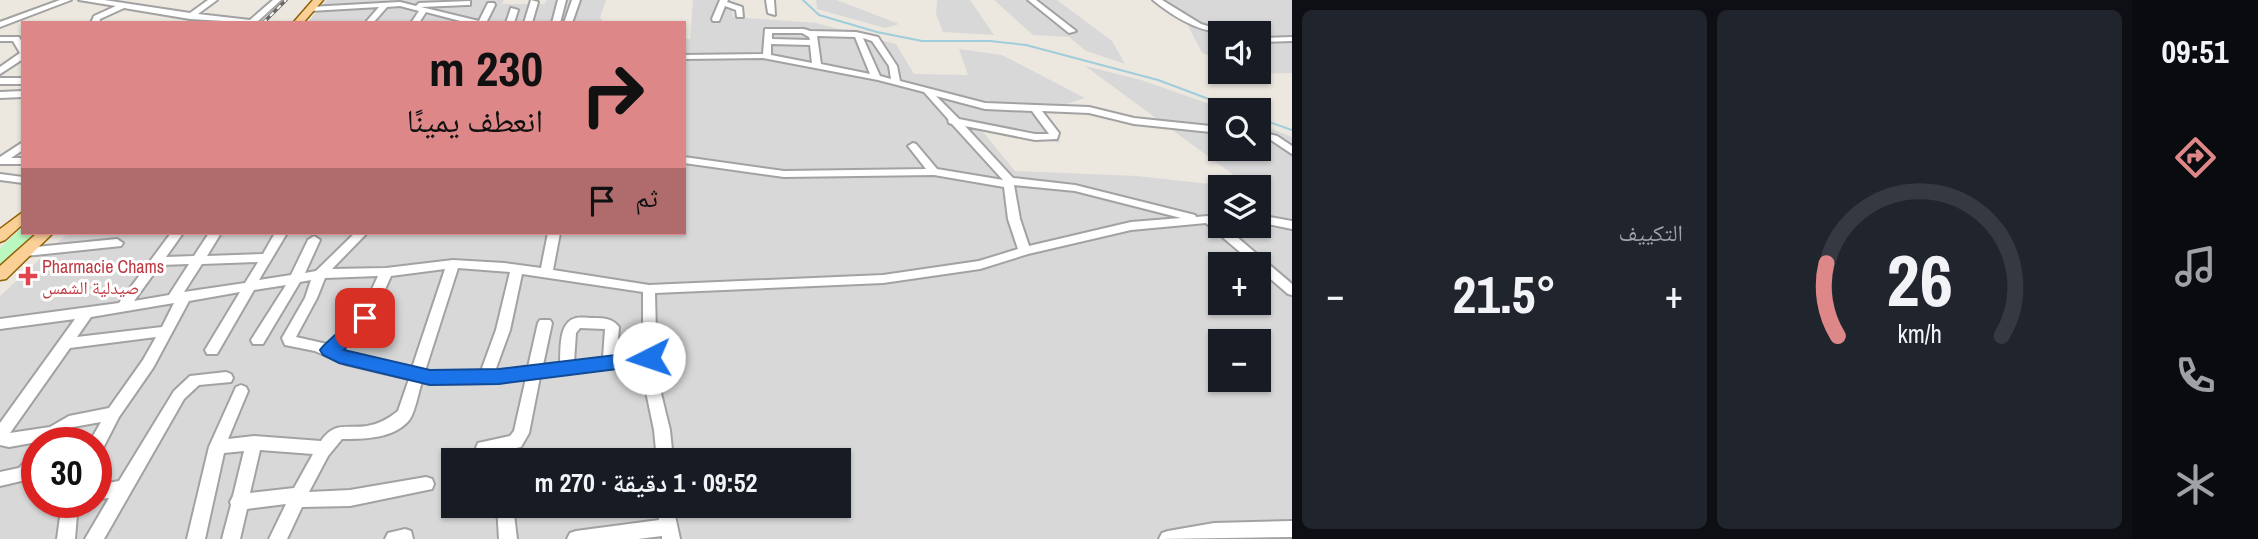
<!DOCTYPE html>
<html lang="ar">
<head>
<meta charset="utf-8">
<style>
  :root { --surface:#171b24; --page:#20242c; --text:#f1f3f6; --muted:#9ea1a6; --line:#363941; --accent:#dd8788 }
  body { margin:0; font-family:"Archivo Narrow","Noto Naskh Arabic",sans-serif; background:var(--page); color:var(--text); direction:rtl; height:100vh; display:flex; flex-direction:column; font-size:26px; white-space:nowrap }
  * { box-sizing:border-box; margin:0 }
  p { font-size:23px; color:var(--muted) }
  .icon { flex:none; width:38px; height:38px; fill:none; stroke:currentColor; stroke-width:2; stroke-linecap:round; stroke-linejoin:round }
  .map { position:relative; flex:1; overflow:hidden; direction:ltr }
  .details { display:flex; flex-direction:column; gap:10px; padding:10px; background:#0d0f14; width:840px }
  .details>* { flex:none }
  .hud { position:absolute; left:21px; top:21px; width:665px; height:214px; border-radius:0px; box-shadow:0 2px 5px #0004; direction:rtl; background:#dd8788; color:#111; overflow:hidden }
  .buttons { position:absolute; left:1208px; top:21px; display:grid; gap:14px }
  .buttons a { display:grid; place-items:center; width:63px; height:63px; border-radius:0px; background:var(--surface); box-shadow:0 2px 5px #0004; font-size:35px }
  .speed { position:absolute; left:21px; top:427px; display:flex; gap:14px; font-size:35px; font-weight:700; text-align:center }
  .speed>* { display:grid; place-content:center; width:91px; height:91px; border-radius:50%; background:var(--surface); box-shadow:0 2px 5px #0004; line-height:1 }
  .speed .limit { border:10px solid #d22; background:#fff; color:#111 }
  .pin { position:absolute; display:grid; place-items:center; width:60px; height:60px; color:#fff; margin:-30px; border-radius:14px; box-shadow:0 4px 10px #0006 }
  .me { position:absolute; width:77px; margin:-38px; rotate:266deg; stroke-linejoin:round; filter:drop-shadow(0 0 5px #0008) }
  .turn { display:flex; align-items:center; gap:24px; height:147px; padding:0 28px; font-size:32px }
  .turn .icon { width:91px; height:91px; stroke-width:2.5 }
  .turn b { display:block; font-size:49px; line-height:60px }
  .then { display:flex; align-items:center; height:66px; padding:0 28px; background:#0003; gap:14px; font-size:26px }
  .big { font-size:52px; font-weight:700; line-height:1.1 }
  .details .tile { flex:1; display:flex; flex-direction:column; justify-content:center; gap:10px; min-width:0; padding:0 24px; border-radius:10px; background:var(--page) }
  .details .dial { align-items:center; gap:0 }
  .dial svg { height:182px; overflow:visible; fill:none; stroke:var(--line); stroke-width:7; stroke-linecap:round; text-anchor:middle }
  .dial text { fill:var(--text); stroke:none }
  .heat { display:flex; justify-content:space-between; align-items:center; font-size:38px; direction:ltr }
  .details .tiles { flex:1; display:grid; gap:10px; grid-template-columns:repeat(2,1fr) }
  .trip { position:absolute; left:441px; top:448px; width:410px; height:70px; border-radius:0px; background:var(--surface); box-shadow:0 2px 5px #0004; font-weight:700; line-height:70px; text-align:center; direction:rtl }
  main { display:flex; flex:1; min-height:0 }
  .tab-bar { display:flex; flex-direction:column; width:126px; justify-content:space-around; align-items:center; background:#090b0e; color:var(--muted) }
  .tab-bar .icon { width:49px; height:49px }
  .tab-bar .current { color:var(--accent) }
  .tab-bar b { font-size:32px; color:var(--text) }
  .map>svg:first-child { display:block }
</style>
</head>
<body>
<main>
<nav class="tab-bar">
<b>09:51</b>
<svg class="icon current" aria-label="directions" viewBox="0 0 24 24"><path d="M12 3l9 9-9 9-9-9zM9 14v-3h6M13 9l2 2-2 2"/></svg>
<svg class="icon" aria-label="music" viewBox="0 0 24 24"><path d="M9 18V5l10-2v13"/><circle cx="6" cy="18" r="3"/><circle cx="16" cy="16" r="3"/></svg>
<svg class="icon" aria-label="phone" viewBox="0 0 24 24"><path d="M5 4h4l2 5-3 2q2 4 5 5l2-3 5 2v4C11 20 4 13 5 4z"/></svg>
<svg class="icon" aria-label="climate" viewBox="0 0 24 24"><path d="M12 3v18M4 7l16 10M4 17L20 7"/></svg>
</nav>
<section class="details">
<div class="tiles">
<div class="tile dial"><svg viewBox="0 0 100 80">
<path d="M14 69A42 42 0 1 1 86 69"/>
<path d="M14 69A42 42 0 0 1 9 37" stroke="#dd8788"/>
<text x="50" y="56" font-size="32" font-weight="700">26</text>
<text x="50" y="72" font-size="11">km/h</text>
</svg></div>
<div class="tile"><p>التكييف</p>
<div class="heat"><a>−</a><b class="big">21.5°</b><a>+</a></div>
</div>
</div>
</section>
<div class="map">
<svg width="1292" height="539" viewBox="0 0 1292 539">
  <rect width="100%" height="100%" fill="#ece8e0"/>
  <g fill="#d9d8d8" fill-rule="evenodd">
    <path d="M327 0H504L502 4H544L547 0H606L600 17 604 23H307Z"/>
    <path d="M693 0H730L733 17 816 23 896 44 914 74 968 75 959 49 1002 55 1085 98 1046 111 1060 143 978 126 1015 171 1137 176 1238 187H1220V226H1258V187H1250L1085 66 1141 80 1227 110H1220V149H1258V123L1292 137V539H0V296L68 233H684V39H690ZM1220 264H1258V303H1220ZM1220 341H1258V380H1220ZM37 443H96V502H37ZM453 460H838V506H453Z"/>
    <path d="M816 0H837L899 24 885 28 817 9Z"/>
    <path d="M937 0H970L994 35 943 32 936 14Z"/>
    <path d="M994 0H1057L1112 41 1125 64 1086 51 1069 37 1033 35Z"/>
    <path d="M1153 0H1292V73L1252 74 1246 72H1258V33H1220V60L1202 53 1183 16Z"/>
  </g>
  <path fill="#bbf8c0" d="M23 227V233H42L0 272V248Z"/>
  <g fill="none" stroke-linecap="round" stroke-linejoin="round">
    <g stroke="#a0cddb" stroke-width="2">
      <path d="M803 0 819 15 877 32 922 41H990L1026 45 1158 80 1238 110"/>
      <path d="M1258 118 1292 130"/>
    </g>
    <defs>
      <g id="minor">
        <path d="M60 0H71L0 27V22Z"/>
        <path d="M79 0H104L190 13 208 0H217L198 14 250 20 273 0H281L256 23 190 19 124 8 100 19 99 23H91L94 16 116 6Z"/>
        <path d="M531 0 538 2 532 23H524Z"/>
        <path d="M558 0H566L560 23H552Z"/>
        <path d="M572 0H580L572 23H564Z"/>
        <path d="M720 0H728L727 2 742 7 743 17H737L736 10 725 6 719 21H713L712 19Z"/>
        <path d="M766 0H774L775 15 768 13Z"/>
        <path d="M1028 0H1036L1076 31 1069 33Z"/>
        <path d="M1153 0H1162L1201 24 1231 33C1202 34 1175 18 1153 0Z"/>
        <path d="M470 1V5H467L421 7 479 21 488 3H494L495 5 486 23H468L426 12 419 23H411L419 11 400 6 387 7 373 23H365L379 7 310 11 306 9 310 7 400 2 416 6 419 3Z"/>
        <path d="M511 8 518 10 514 23H506Z"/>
        <path d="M765 29H804L810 31 856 32 878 37 897 66 900 81 985 103 1089 107 1134 118 1220 127V133L1134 124 1089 113 1042 111 1059 133 1057 139 1035 140 965 126 1013 178 1075 185 1195 215 1196 217 1220 215V226H1224L1292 284V295L1288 294 1258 268V264H1254L1206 223 1131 230 1028 254 980 269 883 283 655 293 657 377 670 430 673 460H657L654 430 643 377V364L540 377 529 433 521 447 484 455 478 453 476 448 478 443 510 436 514 431 526 378 486 383 430 384 422 382C418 393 416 409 410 419 395 439 364 439 342 439L328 456 309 492 350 490 426 477 432 479 434 484 432 489 350 506 302 507 287 539H269L286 504 247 509 240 539H222L231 505 230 502 233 496 244 451 224 453 205 539H187L209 447 236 387 241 385 246 387 248 391 228 439 254 436 321 441C335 421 346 429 367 426 379 424 388 419 398 411L409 379 345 364 315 351 285 345 282 338 305 298 311 280 300 282 263 344H253L251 340 286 285 254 290 217 354H207L205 350 240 292 189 301 153 368 119 417 102 450 96 452V443H89L101 422 73 427 54 439 9 447 0 445V423L75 319 0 329V319L119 303 171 233H183L166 257 194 256 209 233H221L207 256 263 254 275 233H287L259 280 291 275 308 240 314 236 320 240 305 273 316 271 355 233H367L332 269 386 268 453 260 504 263 541 268 548 233H560L553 270 649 285 883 275 979 261 1018 249 1008 219 1004 187 934 175 784 177 684 163V157L784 171 926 169 908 146 913 143 916 144 937 169 1003 180 952 124 949 123 948 119 924 92 878 80 763 58 684 59V55L763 54ZM772 33H802L809 37 810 40 772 39ZM817 36 855 37 870 74 821 64ZM863 38 872 41 889 66 891 79 880 76ZM771 44 810 45 812 63 771 55ZM936 96 985 109 1032 111 1049 134H1035L959 119ZM1014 185 1075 191 1181 218 1131 222 1029 246 1020 219ZM258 262 245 283 184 292 202 264ZM189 264 169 295 134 301 160 265ZM458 268 510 272 496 330 481 371H425ZM445 269 412 368 348 354 340 350C366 334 379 303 391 276ZM522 274 643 292V353L617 356 619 327C612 318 604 318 593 318 588 318 581 317 576 318 558 322 561 350 560 363L543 365 552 323 550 320H540L538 323 528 367 495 371 510 330ZM378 276C366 303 353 329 327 344L296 337 317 298 325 278ZM174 303 162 327 77 337 91 317ZM580 328 605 329 603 358 574 362 576 333ZM156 337 143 360 109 408 69 416 50 427 10 433 70 348ZM260 450 313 454 294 488 250 493Z"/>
        <path d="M0 37H19L23 44V59L0 74V67L20 53 13 41H0Z"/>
        <path d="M1292 37V41L1258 42V38Z"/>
        <path d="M1258 51 1264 53V57H1258Z"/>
        <rect x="0" y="78" width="23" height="6"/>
        <path d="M23 91V97L0 98V92Z"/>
        <path d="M1258 131 1277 136 1292 146V154L1271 140 1258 137Z"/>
        <path d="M23 142V150L11 158H23V164H0V157Z"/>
        <path d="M0 174 23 177V183L0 180Z"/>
        <path d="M1258 215 1292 221V229L1258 222Z"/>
        <path d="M117 239 123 243 121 246 26 256 20 252 26 248Z"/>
        <path d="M226 372 231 374 233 378 231 382 199 385 184 399 104 539H85L109 498 96 499V485L119 481 174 391 190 376Z"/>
        <path d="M37 453V471L30 479 0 486V472L19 468 31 455Z"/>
        <path d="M62 502H78L75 539H57Z"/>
        <path d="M497 506H513L517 539H499Z"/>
        <path d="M657 506H673L680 539H662V536L638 539H567L570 533 576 531 659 520Z"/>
        <path d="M1292 521V537L1159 539 1162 533 1168 531 1214 523Z"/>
        <path d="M405 529 411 531 413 539H385L388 533Z"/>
      </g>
      <g id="major">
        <path d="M313 0H323L303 23H293Z"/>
        <path d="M23 212V224L5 240 0 242V229Z"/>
        <path d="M37 233H53L6 279 0 280V266Z"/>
      </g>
    </defs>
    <use href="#minor" stroke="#a2a2a2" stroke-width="4"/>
    <use href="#major" stroke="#906101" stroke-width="3"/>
    <use href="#minor" fill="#fff" fill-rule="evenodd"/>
    <use href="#major" fill="#fbd097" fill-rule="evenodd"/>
    <defs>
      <path id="rail" d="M263 23 286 0"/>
    </defs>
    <use href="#rail" stroke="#696969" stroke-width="3.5"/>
    <use href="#rail" stroke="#fff" stroke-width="2" stroke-dasharray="5" stroke-linecap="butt"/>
  </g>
  <path fill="#1a73e8" stroke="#114b97" stroke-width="2" d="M365 312 373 318 344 350 430 370 499 369 649 351 656 354 658 358 656 363 649 365 499 384 430 385 339 363 323 355 320 350C323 345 359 313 365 312Z"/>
  <path fill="#e0444e" stroke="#fff" stroke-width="2.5" d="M24.5 265.5h7v7h7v7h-7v7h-7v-7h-7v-7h7z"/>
  <g text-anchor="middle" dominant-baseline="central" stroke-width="6" stroke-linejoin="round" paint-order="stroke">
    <g font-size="18" fill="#be3a42" stroke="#fff" text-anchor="start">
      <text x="42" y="266">Pharmacie Chams<tspan x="42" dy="21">صيدلية الشمس</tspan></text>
    </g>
  </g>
</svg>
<div class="buttons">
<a><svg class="icon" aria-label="sound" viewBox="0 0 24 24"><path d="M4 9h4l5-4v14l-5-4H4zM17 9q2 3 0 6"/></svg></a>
<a><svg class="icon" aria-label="search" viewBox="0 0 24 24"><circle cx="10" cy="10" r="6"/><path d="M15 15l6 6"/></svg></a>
<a><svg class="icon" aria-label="layers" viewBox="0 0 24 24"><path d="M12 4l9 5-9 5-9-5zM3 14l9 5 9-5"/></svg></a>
<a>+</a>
<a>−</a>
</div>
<div class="speed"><div class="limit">30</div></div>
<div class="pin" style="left:365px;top:318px;background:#d93025"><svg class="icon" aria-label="arrive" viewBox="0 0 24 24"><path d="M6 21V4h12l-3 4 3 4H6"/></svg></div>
<svg class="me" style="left:649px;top:358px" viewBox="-20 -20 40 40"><circle r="19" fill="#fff"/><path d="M0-13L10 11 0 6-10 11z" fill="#1a73e8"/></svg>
<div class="trip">09:52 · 1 دقيقة · 270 m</div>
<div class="hud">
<div class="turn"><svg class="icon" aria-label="right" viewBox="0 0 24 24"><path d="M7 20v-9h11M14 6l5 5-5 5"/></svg><div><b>230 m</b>انعطف يمينًا</div></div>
<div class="then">ثم<svg class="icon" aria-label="arrive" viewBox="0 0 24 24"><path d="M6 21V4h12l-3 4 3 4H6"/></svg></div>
</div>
</div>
</main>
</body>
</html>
